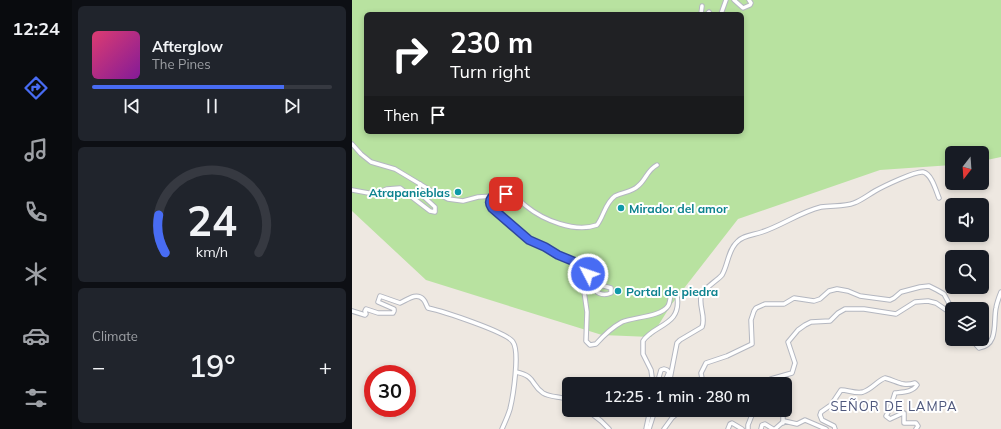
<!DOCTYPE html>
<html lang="en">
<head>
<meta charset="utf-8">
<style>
  :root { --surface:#171b24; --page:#20242c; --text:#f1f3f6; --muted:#9ea1a6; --line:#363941; --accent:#486cf3 }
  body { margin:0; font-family:Mulish,sans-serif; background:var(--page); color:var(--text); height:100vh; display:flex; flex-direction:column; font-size:15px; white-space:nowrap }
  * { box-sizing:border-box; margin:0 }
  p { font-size:13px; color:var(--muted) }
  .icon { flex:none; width:22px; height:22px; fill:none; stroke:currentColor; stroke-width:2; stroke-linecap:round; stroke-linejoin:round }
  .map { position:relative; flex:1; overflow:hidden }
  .sheet { display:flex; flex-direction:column; gap:6px; padding:6px; background:#0d0f14; width:280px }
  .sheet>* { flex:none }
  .top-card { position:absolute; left:12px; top:12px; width:380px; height:122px; border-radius:6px; box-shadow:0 2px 6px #0003; background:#202124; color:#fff; overflow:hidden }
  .needle { width:26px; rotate:197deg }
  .fabs { position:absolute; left:593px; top:146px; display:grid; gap:8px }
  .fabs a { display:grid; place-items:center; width:44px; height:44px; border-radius:6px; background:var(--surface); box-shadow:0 2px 6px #0003; font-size:20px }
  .speed { position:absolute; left:12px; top:365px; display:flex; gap:8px; font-size:20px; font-weight:700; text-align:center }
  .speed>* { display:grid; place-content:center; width:52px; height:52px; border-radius:50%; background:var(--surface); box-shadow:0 2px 6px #0003; line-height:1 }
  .speed .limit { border:6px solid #d22; background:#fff; color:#111 }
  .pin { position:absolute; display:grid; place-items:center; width:34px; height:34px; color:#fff; margin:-17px; border-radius:8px; box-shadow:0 2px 6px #0006 }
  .me { position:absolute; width:44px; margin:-22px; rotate:311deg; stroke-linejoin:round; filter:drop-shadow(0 0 3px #0008) }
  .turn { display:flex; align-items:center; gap:14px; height:84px; padding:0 20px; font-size:18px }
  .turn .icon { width:52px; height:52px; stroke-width:2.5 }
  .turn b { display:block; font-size:28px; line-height:34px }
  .then { display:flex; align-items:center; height:38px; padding:0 20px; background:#0003; gap:8px; font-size:15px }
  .big { font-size:30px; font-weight:600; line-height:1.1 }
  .sheet .tile { flex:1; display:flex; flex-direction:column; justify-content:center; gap:6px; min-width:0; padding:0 14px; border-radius:6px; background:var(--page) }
  .sheet .dial { align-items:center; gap:0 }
  .dial svg { height:104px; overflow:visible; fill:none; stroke:var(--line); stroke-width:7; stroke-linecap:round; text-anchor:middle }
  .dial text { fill:var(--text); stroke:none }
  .song { display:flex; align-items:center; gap:12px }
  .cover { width:48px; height:48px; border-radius:6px; background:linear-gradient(135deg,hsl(340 70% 55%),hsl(290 70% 35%)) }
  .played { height:4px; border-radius:2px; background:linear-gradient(90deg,var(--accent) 80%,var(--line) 80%) }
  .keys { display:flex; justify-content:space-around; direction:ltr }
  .heat { display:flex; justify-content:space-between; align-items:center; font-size:22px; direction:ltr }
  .trip { position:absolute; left:210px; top:377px; width:230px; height:40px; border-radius:6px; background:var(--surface); box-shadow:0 2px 6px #0003; font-weight:600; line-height:40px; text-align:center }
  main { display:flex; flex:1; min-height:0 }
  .tab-bar { display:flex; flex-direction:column; width:72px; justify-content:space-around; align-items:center; background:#090b0e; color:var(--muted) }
  .tab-bar .icon { width:28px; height:28px }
  .tab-bar .current { color:var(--accent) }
  .tab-bar b { font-size:18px; color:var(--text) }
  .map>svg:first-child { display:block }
</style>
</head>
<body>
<main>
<nav class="tab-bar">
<b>12:24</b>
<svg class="icon current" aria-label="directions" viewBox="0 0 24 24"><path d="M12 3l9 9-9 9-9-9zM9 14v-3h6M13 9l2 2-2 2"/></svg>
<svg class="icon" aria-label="music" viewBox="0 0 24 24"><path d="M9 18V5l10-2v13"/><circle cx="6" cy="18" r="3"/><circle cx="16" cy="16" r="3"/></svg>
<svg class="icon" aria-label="phone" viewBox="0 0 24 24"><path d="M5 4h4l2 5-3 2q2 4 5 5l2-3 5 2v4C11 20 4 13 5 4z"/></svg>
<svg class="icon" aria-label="climate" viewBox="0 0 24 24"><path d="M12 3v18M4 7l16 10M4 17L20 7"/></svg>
<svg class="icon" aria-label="car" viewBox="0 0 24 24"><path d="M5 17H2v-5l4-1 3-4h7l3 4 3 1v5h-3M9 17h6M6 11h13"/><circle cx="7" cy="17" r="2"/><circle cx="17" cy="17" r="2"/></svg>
<svg class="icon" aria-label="filters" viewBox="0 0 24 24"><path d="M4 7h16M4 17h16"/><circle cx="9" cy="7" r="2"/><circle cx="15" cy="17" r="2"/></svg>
</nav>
<section class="sheet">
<div class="tile">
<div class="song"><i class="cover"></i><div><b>Afterglow</b><p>The Pines</p></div></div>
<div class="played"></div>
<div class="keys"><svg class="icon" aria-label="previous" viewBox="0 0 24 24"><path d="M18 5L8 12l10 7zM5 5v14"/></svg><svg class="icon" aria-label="pause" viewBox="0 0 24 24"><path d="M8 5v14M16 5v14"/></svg><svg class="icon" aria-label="next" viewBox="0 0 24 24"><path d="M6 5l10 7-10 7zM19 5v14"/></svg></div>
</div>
<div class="tile dial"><svg viewBox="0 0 100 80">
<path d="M14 69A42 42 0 1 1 86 69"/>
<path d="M14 69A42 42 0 0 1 9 40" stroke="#486cf3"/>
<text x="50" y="56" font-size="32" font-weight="700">24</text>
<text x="50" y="72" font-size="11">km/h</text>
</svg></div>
<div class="tile"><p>Climate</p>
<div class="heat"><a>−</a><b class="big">19°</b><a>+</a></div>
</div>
</section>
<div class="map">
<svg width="649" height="429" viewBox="0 0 649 429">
  <rect width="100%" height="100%" fill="#eee8e1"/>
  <path fill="#b8e2a0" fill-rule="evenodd" d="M0 0H649V157L630 161V153H600V165L528 170 386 219 319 305 299 337 250 335 74 280 0 211ZM14 14H390V132H14Z"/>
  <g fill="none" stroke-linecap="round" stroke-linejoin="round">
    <defs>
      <g id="minor">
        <path d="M382 0 391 8 398 5 399 3 397 0"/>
        <path d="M349 14 350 6"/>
        <path d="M355 14 357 12 358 14"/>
        <path d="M369 14 374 0"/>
        <path d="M0 144 9 154 19 162 43 169 78 190 96 199 111 201 126 197 159 195C165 197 169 202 174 206 191 220 223 233 245 225 252 216 253 203 263 196 271 192 280 192 286 186 294 180 295 170 305 165"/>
        <path d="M0 190 22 194 35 189 48 188 78 211 83 212V207L71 196 67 188 68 184"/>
        <path d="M140 197C137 201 137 203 140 208L177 239 193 247 205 255 223 262 230 266 245 284 259 288V293C243 300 238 280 226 279L225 280 232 291 235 312 234 341 238 345 244 344C252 335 259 328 270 322 281 317 309 317 316 306 318 303 318 298 319 294H323L325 296C330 326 302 324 291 341V354L299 370 301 384"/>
        <path d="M0 311 13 315 14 314 13 311 14 309 26 313H41L42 311V309L26 302 28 296 48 303C55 300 64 292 71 299 74 302 74 305 76 308 90 311 155 332 161 342 168 352 161 397 158 409 156 416 153 422 150 429"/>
        <path d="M619 339 627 348C647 345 641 322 644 308 645 302 647 297 649 292"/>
        <path d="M164 372C184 376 179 385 191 393 199 398 209 396 217 400"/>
        <path d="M305 384 309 370 312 369 315 370 317 372 312 384"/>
        <path d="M317 384 325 343 328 340 350 327C354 317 347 307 349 297 352 287 364 282 370 275 376 265 376 250 385 242 391 235 402 235 410 232 431 225 448 212 469 207 480 205 492 207 502 203 510 200 516 195 523 191 532 186 563 171 571 172 580 174 584 191 587 198"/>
        <path d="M351 384 349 373 354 363 375 356 400 344 399 320 402 311 404 308 413 304H432L442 298 462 301 468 299 477 291 485 289 496 291 508 296 538 300 542 298 549 292 568 287 577 286 585 290 592 294 600 309"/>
        <path d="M410 384 419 379 440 373 443 363 436 342 446 330 453 325 459 322 478 321 486 313 493 309H512L544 314 563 302 576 301 584 303 600 314"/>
        <path d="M235 410 249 421 257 429"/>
        <path d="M431 410V423"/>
        <path d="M294 429 298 410"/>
        <path d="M297 429 303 410"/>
        <path d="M312 429 320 418 329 410"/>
        <path d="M376 429 378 424 380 423 390 429"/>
        <path d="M396 429V425L402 410"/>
        <path d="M409 429 410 425 413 424 421 429"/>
        <path d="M423 429 432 421 445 424 453 420 474 429"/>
        <path d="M483 429 482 426 470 420 468 415 469 412 479 405 489 390C496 390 504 394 511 392 520 389 525 381 533 378 545 381 550 387 563 383L565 385C561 392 551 392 543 393L538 409 534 416 538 419 551 413H552V423H564L566 426 564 429"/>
      </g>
    </defs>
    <use href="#minor" stroke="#b4b7c0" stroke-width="5.5"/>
    <use href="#minor" stroke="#fff" stroke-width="3.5"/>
  </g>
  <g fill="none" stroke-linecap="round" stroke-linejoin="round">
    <defs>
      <path id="route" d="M154 194 140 197C137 201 137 203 140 208L177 240 193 247 206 255 223 262 230 266 236 274"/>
    </defs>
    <use href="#route" stroke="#2f469e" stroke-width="10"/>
    <use href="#route" stroke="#486cf3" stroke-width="7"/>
  </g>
  <g fill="#0f9aa8" stroke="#fff" stroke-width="1.5">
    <circle cx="106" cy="192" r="4"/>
    <circle cx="269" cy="208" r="4"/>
    <circle cx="266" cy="291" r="4"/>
  </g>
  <g text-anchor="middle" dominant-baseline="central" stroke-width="4" stroke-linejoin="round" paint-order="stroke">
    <g font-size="12" font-weight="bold" fill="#0d838f" stroke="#fff" text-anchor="start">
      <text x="98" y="192" text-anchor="end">Atrapanieblas</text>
      <text x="277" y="208">Mirador del amor</text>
      <text x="274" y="291">Portal de piedra</text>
    </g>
    <g font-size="13" letter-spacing="1" fill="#4f587d" stroke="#fff">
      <text x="542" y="406">SEÑOR DE LAMPA</text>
    </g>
  </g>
</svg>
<div class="fabs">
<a><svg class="needle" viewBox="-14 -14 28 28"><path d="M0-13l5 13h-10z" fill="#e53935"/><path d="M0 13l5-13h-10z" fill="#9ea1a6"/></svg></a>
<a><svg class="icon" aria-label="sound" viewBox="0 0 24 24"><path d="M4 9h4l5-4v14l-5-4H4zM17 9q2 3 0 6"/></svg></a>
<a><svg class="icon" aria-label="search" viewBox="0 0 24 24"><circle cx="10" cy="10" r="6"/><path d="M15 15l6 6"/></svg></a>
<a><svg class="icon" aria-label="layers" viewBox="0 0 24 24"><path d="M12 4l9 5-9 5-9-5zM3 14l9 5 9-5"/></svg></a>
</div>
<div class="speed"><div class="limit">30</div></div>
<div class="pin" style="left:154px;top:194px;background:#d93025"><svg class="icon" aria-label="arrive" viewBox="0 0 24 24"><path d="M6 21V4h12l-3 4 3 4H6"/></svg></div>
<svg class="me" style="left:236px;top:274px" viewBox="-20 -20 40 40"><circle r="17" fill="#486cf3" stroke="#fff" stroke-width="3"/><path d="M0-11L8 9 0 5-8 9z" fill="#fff"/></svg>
<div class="trip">12:25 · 1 min · 280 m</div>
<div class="top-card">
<div class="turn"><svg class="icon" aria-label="right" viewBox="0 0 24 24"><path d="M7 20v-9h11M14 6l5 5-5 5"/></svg><div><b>230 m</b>Turn right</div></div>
<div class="then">Then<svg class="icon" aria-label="arrive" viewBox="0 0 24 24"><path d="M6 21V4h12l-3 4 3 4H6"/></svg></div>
</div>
</div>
</main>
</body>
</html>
